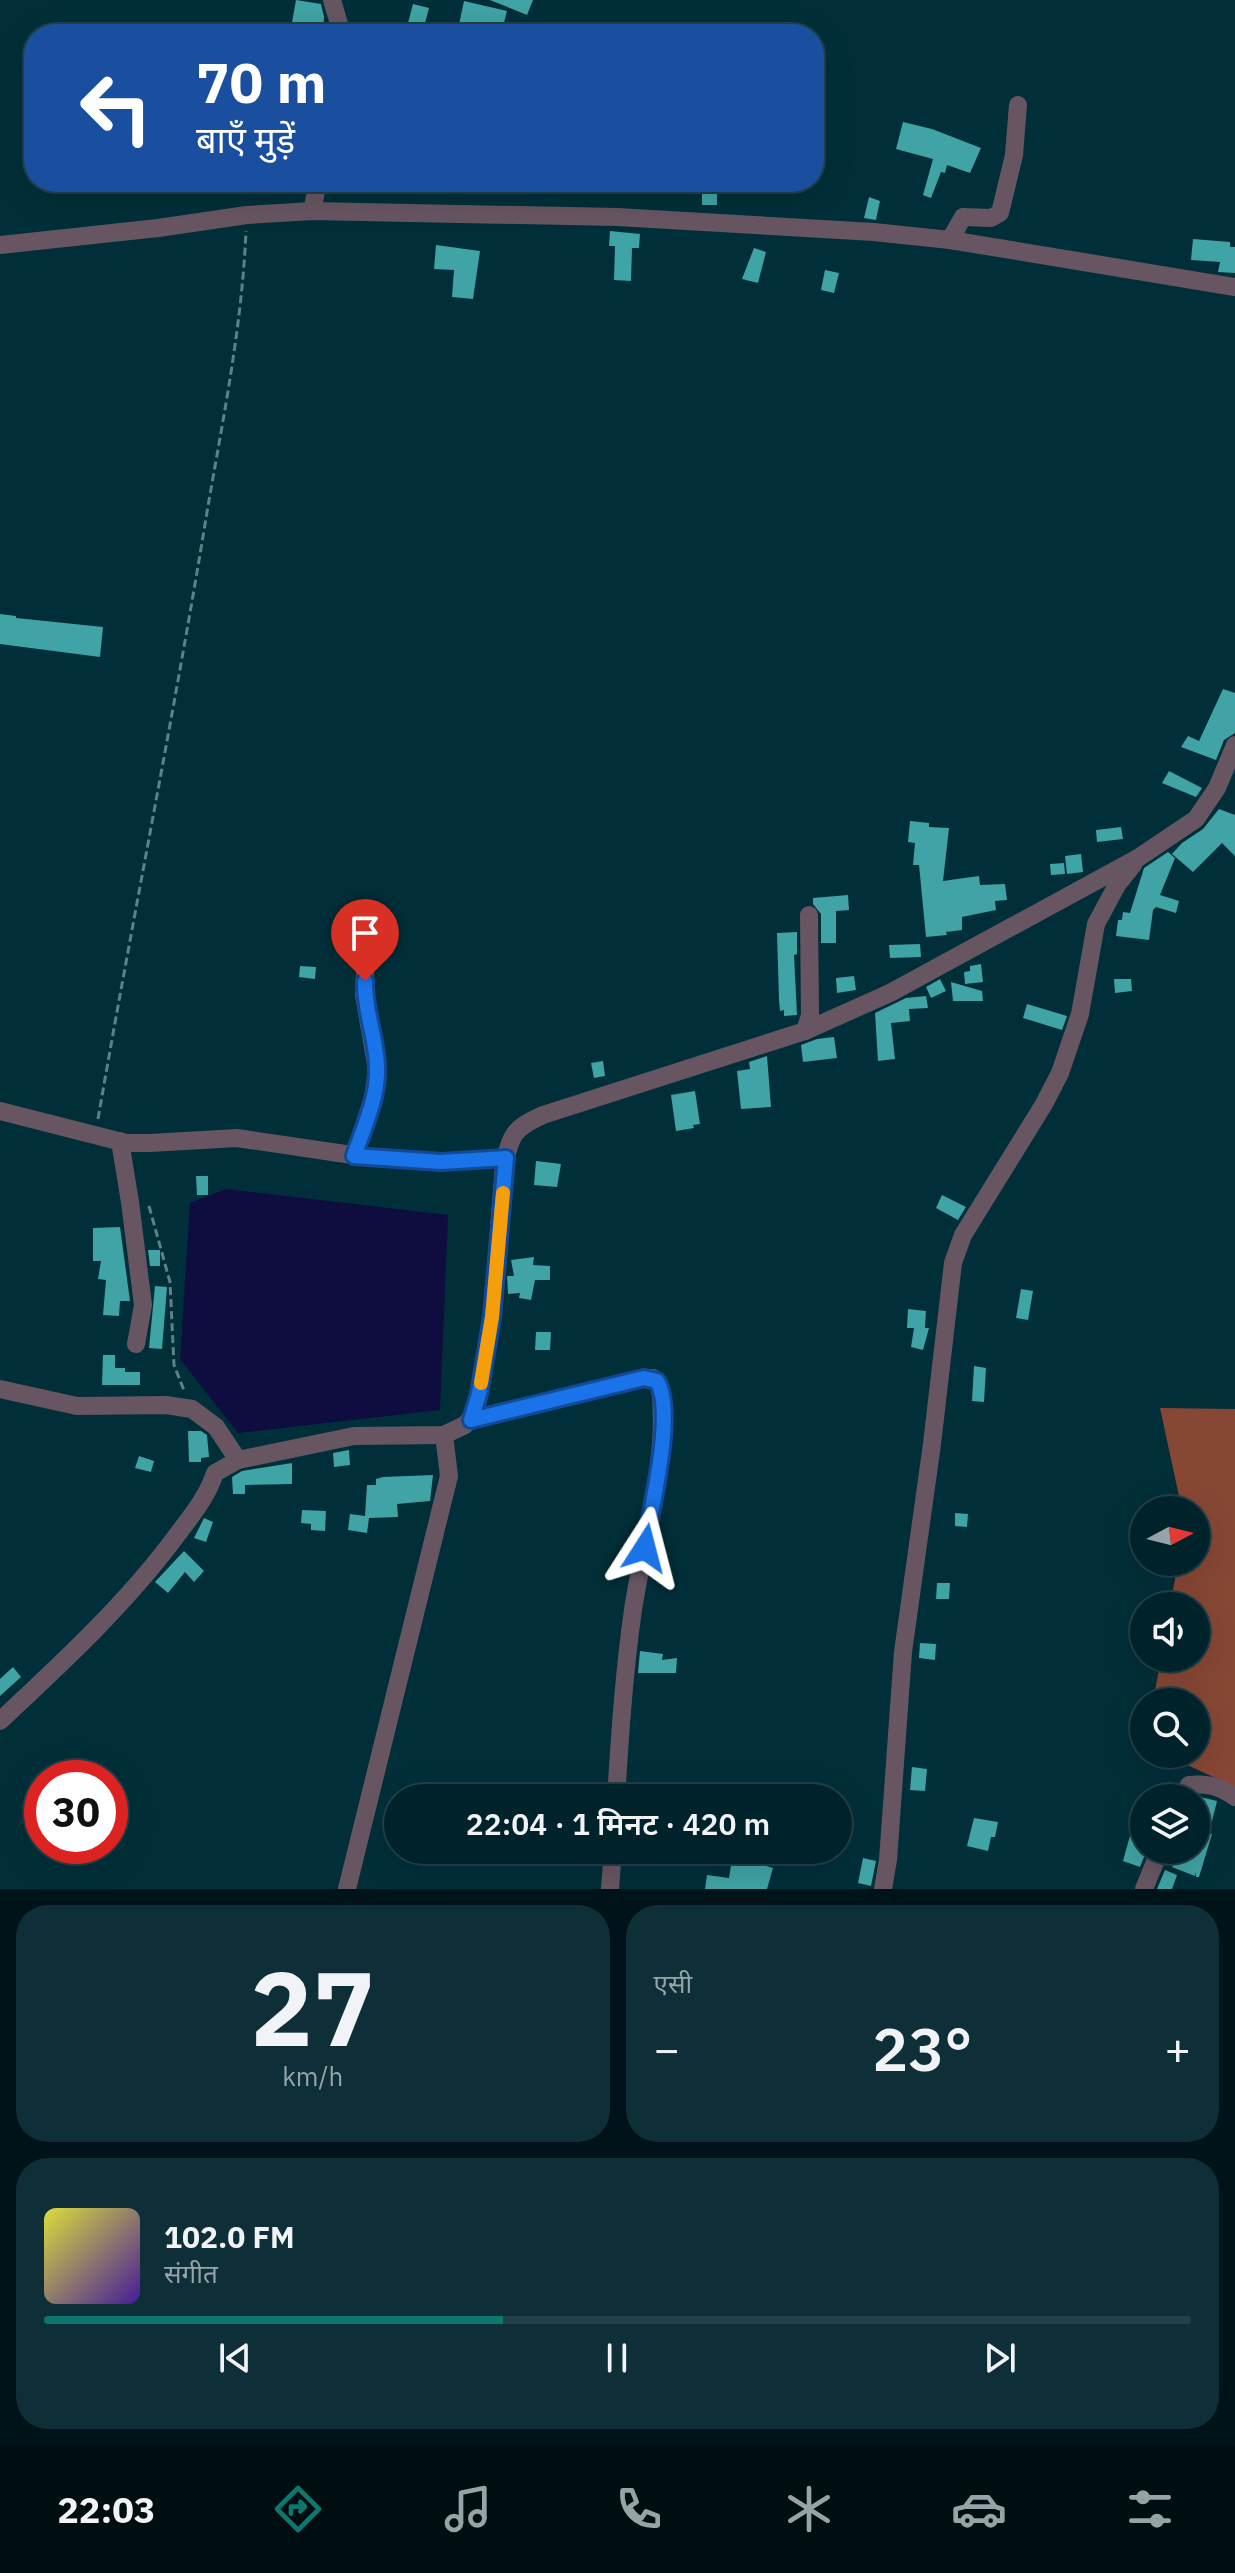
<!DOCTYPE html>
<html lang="hi">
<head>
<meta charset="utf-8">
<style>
  :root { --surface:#00232b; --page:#0e2f37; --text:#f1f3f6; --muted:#95a4a9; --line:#224047; --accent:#0f766e }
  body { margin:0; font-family:"IBM Plex Sans","Noto Sans Devanagari",sans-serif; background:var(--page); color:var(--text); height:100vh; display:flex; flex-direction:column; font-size:30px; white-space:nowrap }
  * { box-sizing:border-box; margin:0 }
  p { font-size:26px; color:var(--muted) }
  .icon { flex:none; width:44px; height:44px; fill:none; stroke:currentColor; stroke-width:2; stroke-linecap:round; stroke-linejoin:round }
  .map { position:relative; height:1889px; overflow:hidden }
  .drawer { display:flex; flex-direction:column; gap:16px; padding:16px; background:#001318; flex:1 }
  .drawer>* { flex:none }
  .banner { position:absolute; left:24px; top:24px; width:800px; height:168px; border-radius:32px; box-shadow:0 8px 32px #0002,0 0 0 2px var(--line); background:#1a4fa0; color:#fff; overflow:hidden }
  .needle { width:52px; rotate:83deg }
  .tools { position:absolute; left:1130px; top:1496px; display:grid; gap:16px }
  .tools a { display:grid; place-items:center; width:80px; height:80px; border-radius:50%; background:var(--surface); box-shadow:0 8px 32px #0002,0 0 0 2px var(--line); font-size:40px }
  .speed { position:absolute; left:24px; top:1760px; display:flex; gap:16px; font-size:40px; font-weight:700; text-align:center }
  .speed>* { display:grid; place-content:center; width:104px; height:104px; border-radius:50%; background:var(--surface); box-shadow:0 8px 32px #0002,0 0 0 2px var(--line); line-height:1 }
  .speed .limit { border:12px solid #d22; background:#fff; color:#111 }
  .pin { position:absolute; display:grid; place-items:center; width:68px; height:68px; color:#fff; margin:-82px -34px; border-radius:50% 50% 50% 0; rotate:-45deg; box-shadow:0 0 8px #0007 }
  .pin .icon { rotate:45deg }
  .me { position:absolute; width:88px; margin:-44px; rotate:9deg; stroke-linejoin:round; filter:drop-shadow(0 0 6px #0008) }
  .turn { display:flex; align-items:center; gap:28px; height:168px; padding:0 40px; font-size:36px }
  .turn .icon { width:104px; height:104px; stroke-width:2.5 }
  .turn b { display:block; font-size:56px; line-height:68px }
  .big { font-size:60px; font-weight:600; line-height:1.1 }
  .drawer .widget { flex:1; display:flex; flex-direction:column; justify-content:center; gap:12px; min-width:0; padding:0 28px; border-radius:32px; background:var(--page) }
  .drawer .dial { align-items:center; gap:0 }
  .dial b { font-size:104px; line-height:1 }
  .song { display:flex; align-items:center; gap:24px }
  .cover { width:96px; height:96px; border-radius:12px; background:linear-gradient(135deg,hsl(60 70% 55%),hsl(260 70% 35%)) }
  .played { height:8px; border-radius:4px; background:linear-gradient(90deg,var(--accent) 40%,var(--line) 40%) }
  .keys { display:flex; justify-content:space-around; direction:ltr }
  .heat { display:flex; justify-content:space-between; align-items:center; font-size:44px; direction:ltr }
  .drawer .tiles { flex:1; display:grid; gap:16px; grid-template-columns:1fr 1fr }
  .widget:last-child { grid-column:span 2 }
  .trip { position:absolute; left:384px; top:1784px; width:468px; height:80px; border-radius:40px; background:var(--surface); box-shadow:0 8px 32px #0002,0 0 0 2px var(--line); font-weight:600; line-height:80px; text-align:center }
  .tab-bar { display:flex; height:128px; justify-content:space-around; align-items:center; background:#000e11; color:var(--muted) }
  .tab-bar .icon { width:56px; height:56px }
  .tab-bar .selected { color:var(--accent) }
  .tab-bar b { font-size:36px; color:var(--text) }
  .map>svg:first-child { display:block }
</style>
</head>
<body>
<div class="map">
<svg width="1235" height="1889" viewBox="0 0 1235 1889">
  <rect width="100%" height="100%" fill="#002f39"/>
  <path fill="#874735" d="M1160 1408 1235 1409V1787L1183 1763 1187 1754H1196V1731L1203 1714 1196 1711V1702H1170L1154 1696 1161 1658H1196V1606H1170L1178 1562H1196V1510H1182Z"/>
  <path fill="#0f0d3f" d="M226 1189 448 1215 440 1410 238 1433 180 1359 190 1203Z"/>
  <g fill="#40a3a5">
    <path d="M296 0 321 4 324 17 323 34H290Z"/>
    <path d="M490 0H533L527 15Z"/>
    <path d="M464 1 507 11 501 34H457Z"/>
    <path d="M413 4 429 8 424 27 408 23Z"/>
    <path d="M903 122 932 129 981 148 970 173 947 165 945 173 941 172 931 198 923 195 933 159 896 149Z"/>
    <rect x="702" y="184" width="15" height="21"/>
    <path d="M869 197 880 201 876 220 864 218Z"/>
    <path d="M610 231 640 234 639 248H632L631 281 614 280 615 246H609Z"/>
    <path d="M1193 239 1230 242V247H1235V273L1218 272 1220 262 1191 260Z"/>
    <path d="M436 245 480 251 473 299 452 297 454 270 434 269Z"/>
    <path d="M754 248 766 252 758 283 742 279Z"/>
    <path d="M825 270 839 273 834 293 821 290Z"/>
    <path d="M0 614 16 616V618L103 627 100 657 0 644Z"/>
    <path d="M1223 689 1235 693V733L1224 740 1216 760 1181 747 1188 736 1199 741Z"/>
    <path d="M1169 771 1202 788 1196 797 1162 783Z"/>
    <path d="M1219 809 1235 815V856L1222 843 1193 872 1172 854 1182 843 1203 829Z"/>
    <path d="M910 821 929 823V827L949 828 943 881 979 876 980 885 1005 884 1007 900 995 901 996 910 962 917V930L946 932 947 935 926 937 919 865H913L915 843 908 842Z"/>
    <path d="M1121 827 1123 839 1097 842 1096 830Z"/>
    <path d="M1168 852 1175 858 1160 895 1179 901 1176 913 1156 907 1153 910 1149 940 1116 936 1118 920H1122L1123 912 1130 913 1144 868Z"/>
    <path d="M1081 854 1083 872 1067 874 1065 856Z"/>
    <path d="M1064 863 1065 874 1051 875 1050 864Z"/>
    <path d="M848 895 849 910 836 911V943H821V914L813 904V898Z"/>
    <path d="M797 932V954L794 955 797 1015 784 1016V1010L780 1011 779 1000 777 933Z"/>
    <path d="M920 944 921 957 890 958 889 945Z"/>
    <path d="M981 964 983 982 965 984 964 972 970 971V966Z"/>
    <path d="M300 966 316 967 315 979 299 977Z"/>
    <path d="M854 976 856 990 837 993 836 978Z"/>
    <path d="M940 979 946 991 931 998 926 987Z"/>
    <path d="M1114 979H1131L1132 991 1115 993Z"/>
    <path d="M951 982 982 991 983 1001H953Z"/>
    <path d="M926 996 928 1008 909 1009 910 1021 891 1023 895 1059 878 1061 875 1013 906 998Z"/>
    <path d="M1027 1004 1067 1016 1062 1030 1023 1018Z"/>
    <path d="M834 1037 837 1058 803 1062 801 1045 817 1039Z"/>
    <path d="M767 1056 771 1107 741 1109 737 1071 750 1069 749 1062Z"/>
    <path d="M603 1061 605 1076 594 1078 591 1063Z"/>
    <path d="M695 1091 700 1124 693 1125 694 1128 676 1131 671 1095Z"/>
    <path d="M536 1161 561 1164 557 1187 534 1185Z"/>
    <path d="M196 1176H208V1195H197Z"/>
    <path d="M942 1195 966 1207 958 1220 936 1208Z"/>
    <path d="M120 1227 130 1301H120L119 1316 103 1315 106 1280 98 1279 101 1261H93V1228Z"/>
    <path d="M148 1250H160V1266H150Z"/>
    <path d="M534 1257 533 1265 550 1266V1280H535L531 1300 519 1298 520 1293 508 1294 507 1276H514L511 1260Z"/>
    <path d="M155 1286 167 1287 162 1349 149 1348Z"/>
    <path d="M1021 1289 1033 1291 1028 1320 1016 1318Z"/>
    <path d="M908 1309 926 1311 925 1328H929L923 1350 911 1347 914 1328H907Z"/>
    <path d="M536 1332H551L550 1350H535Z"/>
    <path d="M103 1355H115V1368H125V1372H140V1385H102Z"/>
    <path d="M974 1366 986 1368 984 1402 972 1401Z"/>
    <path d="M188 1431H201L207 1435 209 1457 201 1458V1462H189Z"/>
    <path d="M349 1450 350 1465 334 1467 333 1453Z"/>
    <path d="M139 1456 154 1461 151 1472 135 1468Z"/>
    <path d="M292 1463V1484L245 1485V1494H233L232 1477 242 1471Z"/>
    <path d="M433 1475 430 1501 397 1504 398 1517 369 1518 367 1533 348 1530 350 1514 365 1516 367 1485H376V1479L383 1477Z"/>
    <path d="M302 1510 326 1511 325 1531 311 1530V1524L301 1523Z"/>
    <path d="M955 1513 968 1514 967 1527 955 1526Z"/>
    <path d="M204 1518 213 1522 206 1542 194 1538Z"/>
    <path d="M184 1551 204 1571 194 1582 185 1572 168 1593 155 1582Z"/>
    <path d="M937 1583H950L949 1599H936Z"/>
    <path d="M920 1643 936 1644 935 1660 919 1658Z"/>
    <path d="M640 1651 663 1654 662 1660 677 1658 676 1673H638Z"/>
    <path d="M13 1667 21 1677 0 1696V1679Z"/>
    <path d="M912 1767 927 1769 925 1791 910 1790Z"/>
    <path d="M1196 1796 1217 1801 1209 1833 1212 1834 1199 1877H1196V1872L1195 1876 1172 1867 1179 1850H1196Z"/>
    <path d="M974 1818 998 1822 995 1837H991L988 1851 967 1846Z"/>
    <path d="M1133 1825 1144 1828V1857L1140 1867 1123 1861Z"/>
    <path d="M733 1853 764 1860 763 1865 773 1868 767 1889H705L707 1875 729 1878Z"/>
    <path d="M863 1858 876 1861 871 1886 858 1883Z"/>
    <path d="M1165 1870 1177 1875 1172 1889H1157Z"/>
  </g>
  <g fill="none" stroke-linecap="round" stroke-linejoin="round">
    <g stroke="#5b818a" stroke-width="3" stroke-dasharray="8 4" stroke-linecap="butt">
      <path d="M98 1119C133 916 174 715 207 512 223 419 242 326 246 231"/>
      <path d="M149 1206 170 1282 174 1365 185 1393"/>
    </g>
    <g stroke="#675662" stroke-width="18">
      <path d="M332 0 342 34"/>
      <path d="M312 211 318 182"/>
      <path d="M950 240 963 217 991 218 1000 213 1014 155 1018 105"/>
      <path d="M0 245 158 228 247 215 312 211 617 217 874 232 950 240 1235 287"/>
      <path d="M805 1031 810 1015 809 915"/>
      <path d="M0 1111 126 1143H150L237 1138 359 1156 441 1162 506 1158"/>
      <path d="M120 1141 130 1202 143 1305 136 1344"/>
      <path d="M354 1156 373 1098 377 1070 364 995 367 936"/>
      <path d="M0 1389 77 1406 166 1405 192 1409 216 1427 238 1460"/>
      <path d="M471 1420 644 1378H653L660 1386C669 1459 644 1537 633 1610 624 1672 620 1735 616 1798"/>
      <path d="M0 1721C62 1663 126 1604 177 1535 192 1515 207 1497 215 1473L238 1460 354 1436 444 1435 465 1425 476 1411 492 1317 504 1165C511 1134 514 1128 543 1115L805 1031 890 993 1138 858 1196 819 1217 788 1235 745"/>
      <path d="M1181 1798 1189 1785C1207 1783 1219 1786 1235 1797"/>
      <path d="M347 1889 449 1476 444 1435"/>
      <path d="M610 1889 613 1850"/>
      <path d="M883 1889 888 1860 903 1652 932 1444 953 1263 963 1235 1044 1104 1060 1073 1080 1014 1096 924 1117 885 1133 865"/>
      <path d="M1144 1889 1160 1850"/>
    </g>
  </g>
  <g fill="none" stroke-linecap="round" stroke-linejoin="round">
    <defs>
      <path id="route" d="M365 981C364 1011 377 1039 377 1069 378 1098 363 1129 354 1156L441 1162 506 1158 492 1317 479 1394 471 1420 644 1378 657 1381C676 1413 650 1510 645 1548"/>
    </defs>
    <use href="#route" stroke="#114b97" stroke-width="20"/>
    <use href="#route" stroke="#1a73e8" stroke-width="14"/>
    <path stroke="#f59e0b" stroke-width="14" d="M481 1383 492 1317 503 1193"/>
  </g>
</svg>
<div class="tools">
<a><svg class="needle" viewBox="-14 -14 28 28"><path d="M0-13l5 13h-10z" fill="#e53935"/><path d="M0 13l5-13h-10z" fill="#95a4a9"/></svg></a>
<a><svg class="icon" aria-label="sound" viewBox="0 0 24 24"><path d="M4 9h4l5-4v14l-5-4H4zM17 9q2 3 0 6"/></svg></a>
<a><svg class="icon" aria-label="search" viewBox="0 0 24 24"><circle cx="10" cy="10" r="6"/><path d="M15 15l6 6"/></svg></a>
<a><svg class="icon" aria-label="layers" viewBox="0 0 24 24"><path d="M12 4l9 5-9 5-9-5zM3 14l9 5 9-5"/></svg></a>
</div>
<div class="speed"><div class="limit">30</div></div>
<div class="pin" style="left:365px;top:981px;background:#d93025"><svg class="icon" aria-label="arrive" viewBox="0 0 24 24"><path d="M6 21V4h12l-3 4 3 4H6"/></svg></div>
<svg class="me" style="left:645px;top:1548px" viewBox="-20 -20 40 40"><path d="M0-17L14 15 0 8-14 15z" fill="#1a73e8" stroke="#fff" stroke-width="4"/></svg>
<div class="trip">22:04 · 1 मिनट · 420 m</div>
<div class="banner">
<div class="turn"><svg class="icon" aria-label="left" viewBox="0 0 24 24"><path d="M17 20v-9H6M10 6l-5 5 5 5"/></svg><div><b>70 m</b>बाएँ मुड़ें</div></div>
</div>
</div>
<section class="drawer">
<div class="tiles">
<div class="widget dial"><b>27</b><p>km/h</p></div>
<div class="widget"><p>एसी</p>
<div class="heat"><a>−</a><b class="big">23°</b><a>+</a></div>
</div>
<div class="widget">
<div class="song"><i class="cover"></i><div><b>102.0 FM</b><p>संगीत</p></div></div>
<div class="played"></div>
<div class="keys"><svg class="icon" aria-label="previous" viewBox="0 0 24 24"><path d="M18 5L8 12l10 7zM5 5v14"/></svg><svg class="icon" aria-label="pause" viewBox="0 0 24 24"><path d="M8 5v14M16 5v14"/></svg><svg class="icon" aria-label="next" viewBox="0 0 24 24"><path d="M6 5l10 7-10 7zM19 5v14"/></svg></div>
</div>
</div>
</section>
<nav class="tab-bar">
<b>22:03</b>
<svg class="icon selected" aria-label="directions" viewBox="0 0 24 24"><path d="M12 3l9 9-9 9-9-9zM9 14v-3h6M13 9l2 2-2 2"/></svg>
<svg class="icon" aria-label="music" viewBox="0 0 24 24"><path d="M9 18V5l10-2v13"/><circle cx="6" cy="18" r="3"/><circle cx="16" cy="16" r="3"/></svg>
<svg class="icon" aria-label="phone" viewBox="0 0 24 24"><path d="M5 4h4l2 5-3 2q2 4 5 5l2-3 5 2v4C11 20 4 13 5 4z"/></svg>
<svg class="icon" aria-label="climate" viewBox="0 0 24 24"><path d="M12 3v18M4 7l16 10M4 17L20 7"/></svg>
<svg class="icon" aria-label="car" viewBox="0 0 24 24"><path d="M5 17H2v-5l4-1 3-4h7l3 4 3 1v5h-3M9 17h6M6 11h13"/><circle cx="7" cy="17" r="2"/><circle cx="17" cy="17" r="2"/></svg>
<svg class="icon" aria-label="filters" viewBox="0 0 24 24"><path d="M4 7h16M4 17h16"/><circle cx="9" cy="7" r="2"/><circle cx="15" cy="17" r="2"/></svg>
</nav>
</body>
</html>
